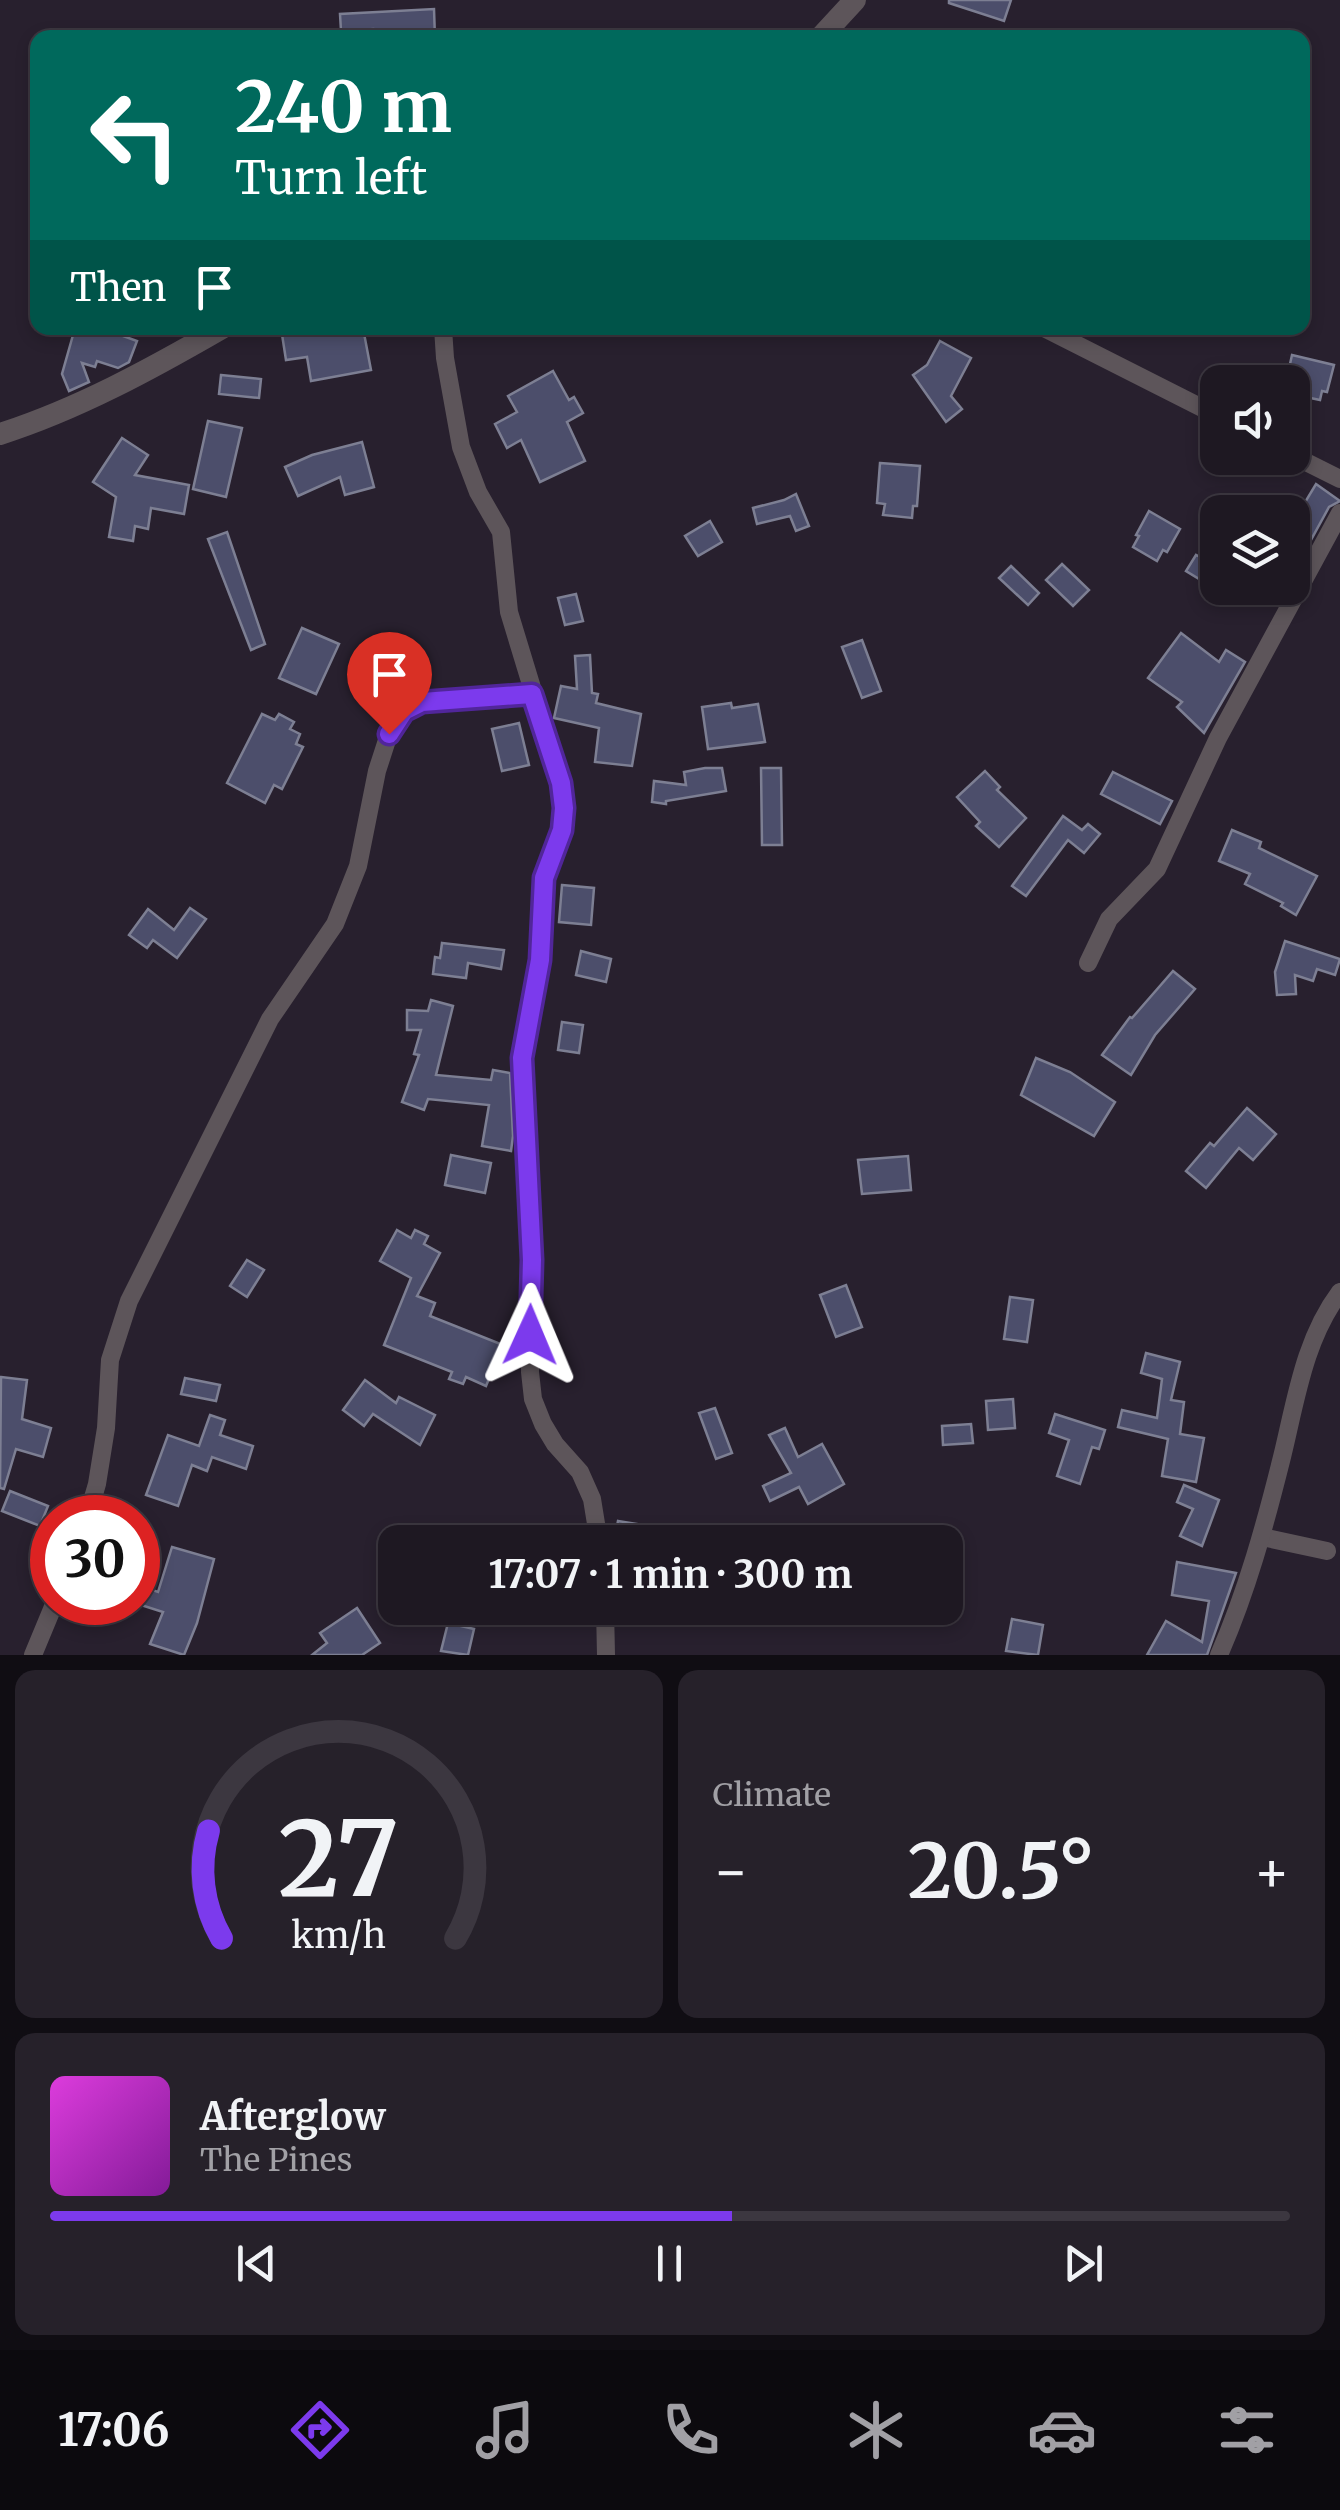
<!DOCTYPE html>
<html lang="en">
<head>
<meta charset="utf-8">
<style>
  :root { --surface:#1e1822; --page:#26212a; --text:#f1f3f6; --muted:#a1a0a5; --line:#3c3740; --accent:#7c3aed }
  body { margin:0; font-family:Merriweather,serif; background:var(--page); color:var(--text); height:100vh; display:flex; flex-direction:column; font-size:38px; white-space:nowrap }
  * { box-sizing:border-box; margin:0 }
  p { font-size:32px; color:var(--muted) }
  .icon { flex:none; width:55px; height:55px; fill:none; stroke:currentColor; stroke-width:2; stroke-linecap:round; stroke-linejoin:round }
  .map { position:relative; height:1655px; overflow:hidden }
  .details { display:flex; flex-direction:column; gap:15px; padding:15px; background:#100d13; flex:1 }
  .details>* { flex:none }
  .guide { position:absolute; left:30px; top:30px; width:1280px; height:305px; border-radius:20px; box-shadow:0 5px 15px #0003,0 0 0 2px var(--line); background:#00695c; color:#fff; overflow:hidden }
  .controls { position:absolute; left:1200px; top:365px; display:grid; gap:20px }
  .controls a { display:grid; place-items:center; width:110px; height:110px; border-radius:20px; background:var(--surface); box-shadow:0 5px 15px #0003,0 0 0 2px var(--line); font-size:50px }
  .speed { position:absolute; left:30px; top:1495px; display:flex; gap:20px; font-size:50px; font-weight:700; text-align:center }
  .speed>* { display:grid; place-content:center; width:130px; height:130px; border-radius:50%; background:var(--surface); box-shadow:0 5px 15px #0003,0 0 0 2px var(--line); line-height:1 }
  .speed .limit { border:15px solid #d22; background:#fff; color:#111 }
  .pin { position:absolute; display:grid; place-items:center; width:85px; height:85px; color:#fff; margin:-102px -42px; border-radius:50% 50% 50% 0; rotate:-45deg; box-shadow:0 0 10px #0007 }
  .pin .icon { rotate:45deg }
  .me { position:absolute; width:110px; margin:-55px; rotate:1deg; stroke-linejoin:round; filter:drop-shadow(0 0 8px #0008) }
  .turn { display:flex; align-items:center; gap:35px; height:210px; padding:0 40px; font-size:45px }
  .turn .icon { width:130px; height:130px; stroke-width:2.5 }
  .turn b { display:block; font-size:70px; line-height:85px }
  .then { display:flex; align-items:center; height:95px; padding:0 40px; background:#0003; gap:20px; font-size:38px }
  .big { font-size:75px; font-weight:700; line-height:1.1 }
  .details .card { flex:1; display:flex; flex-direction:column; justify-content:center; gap:15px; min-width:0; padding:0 35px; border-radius:20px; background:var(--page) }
  .details .dial { align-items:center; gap:0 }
  .dial svg { height:260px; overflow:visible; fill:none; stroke:var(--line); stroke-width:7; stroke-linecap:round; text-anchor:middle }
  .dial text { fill:var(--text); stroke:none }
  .song { display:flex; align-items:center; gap:30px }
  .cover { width:120px; height:120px; border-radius:15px; background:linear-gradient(135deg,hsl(300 70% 55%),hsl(290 70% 35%)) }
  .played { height:10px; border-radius:5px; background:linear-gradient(90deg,var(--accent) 55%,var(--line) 55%) }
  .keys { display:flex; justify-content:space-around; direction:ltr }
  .heat { display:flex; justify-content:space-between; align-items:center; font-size:55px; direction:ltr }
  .details .tiles { flex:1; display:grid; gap:15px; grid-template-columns:1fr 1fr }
  .card:last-child { grid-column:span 2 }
  .trip { position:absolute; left:378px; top:1525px; width:585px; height:100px; border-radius:20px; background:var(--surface); box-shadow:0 5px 15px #0003,0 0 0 2px var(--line); font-weight:700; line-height:100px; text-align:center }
  .tab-bar { display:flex; height:160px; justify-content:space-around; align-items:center; background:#0c0a0e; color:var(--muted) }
  .tab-bar .icon { width:70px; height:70px }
  .tab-bar .on { color:var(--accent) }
  .tab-bar b { font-size:45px; color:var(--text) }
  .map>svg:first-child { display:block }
</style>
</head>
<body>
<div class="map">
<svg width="1340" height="1655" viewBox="0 0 1340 1655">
  <rect width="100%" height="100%" fill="#28202e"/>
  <g fill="#4c4e6b" stroke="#7d7f93" stroke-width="2.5">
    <path d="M949 0H1011L1004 21 949 3Z"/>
    <path d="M434 9 435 38H373V29L341 31 340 14Z"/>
    <path d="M75 328 115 333 137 341 129 362 118 368 97 361 95 367 82 363 89 382 69 391 62 374Z"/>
    <path d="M281 328H297L298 335 339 328H363L371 370 311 381 307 357 286 360Z"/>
    <path d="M940 341 971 358 951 396 962 409 946 422 913 375 927 365Z"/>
    <path d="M1292 355 1334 365 1327 392 1322 391 1320 400 1296 395 1297 386 1286 382Z"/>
    <path d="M553 371 569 400 574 397 583 413 567 422 585 461 540 482 521 440 507 448 495 424 517 412 508 396Z"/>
    <path d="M221 375 261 379 259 398 219 394Z"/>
    <path d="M208 421 242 428 226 497 193 489Z"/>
    <path d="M122 438 148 455 135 475 189 485 184 514 151 508 148 529 135 526 133 541 109 537 116 497 93 482Z"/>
    <path d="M362 442 374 487 345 495 340 477 298 496 285 467 312 455Z"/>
    <path d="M880 463 920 466 917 506H913L912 518 883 515 885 504 877 503Z"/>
    <path d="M1316 484 1340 501 1329 507 1306 549 1292 542V524Z"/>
    <path d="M796 494 809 526 796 531 790 516 757 524 753 508 784 500Z"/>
    <path d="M1149 511 1180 529 1167 552 1163 550 1157 561 1133 547 1139 536 1136 535Z"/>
    <path d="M710 521 722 542 698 556 685 536Z"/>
    <path d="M1218 530V588H1253L1242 605 1186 571 1196 555 1202 558Z"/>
    <path d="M227 532 265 644 251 650 208 539Z"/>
    <path d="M1062 564 1089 590 1073 606 1046 580Z"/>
    <path d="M1011 566 1039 593 1028 605 999 578Z"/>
    <path d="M576 594 583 621 565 625 558 598Z"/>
    <path d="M302 628 339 644 316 694 279 678Z"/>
    <path d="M1181 633 1219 662 1226 650 1245 662 1204 733 1177 707 1182 702 1148 678Z"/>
    <path d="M862 640 881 691 862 698 842 647Z"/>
    <path d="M590 655 592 693 598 694 596 703 641 714 632 766 595 762 599 728 554 718 561 686 577 689 575 656Z"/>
    <path d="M731 703 732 708 758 704 765 742 708 749 702 707Z"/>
    <path d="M262 714 275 720 279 714 294 722 290 729 300 734 296 744 303 747 282 789 274 785 265 803 227 783Z"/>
    <path d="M519 723 529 765 502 771 492 729Z"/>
    <path d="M705 768H722L726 791 666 801V804L652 802 654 781 686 785 684 772Z"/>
    <path d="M761 768H781L782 845H762Z"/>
    <path d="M985 771 1000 787 997 790 1026 818 999 847 976 826 980 822 957 797Z"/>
    <path d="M1113 772 1172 801 1160 824 1101 794Z"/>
    <path d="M1063 816 1082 830 1088 824 1100 834 1084 853 1068 840 1026 896 1012 886Z"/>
    <path d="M1232 830 1261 842 1259 848 1317 876 1296 915 1281 906 1283 903 1245 884 1250 874 1219 861Z"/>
    <path d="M562 885 594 888 591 925 559 922Z"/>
    <path d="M190 908 206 919 177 958 153 940 147 948 129 935 148 909 174 930Z"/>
    <path d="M1285 941 1340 959 1335 975 1317 969 1313 981 1295 975 1296 994 1277 995 1275 972Z"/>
    <path d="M442 943 504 950 501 969 468 963 466 978 433 974 435 957 440 958Z"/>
    <path d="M581 951 611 959 606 982 576 975Z"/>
    <path d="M1173 971 1195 989 1155 1035 1131 1075 1102 1055 1130 1017 1132 1018Z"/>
    <path d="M431 1000 453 1006 436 1075 491 1080 493 1070 510 1073 513 1136 511 1151 482 1146 489 1105 428 1099 424 1110 402 1102 419 1055 414 1054 421 1030H407V1010L428 1011Z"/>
    <path d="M562 1022 583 1025 579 1053 558 1050Z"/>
    <path d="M1036 1058 1070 1072 1115 1102 1094 1136 1021 1095Z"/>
    <path d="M1247 1108 1276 1134 1253 1160 1239 1148 1206 1188 1186 1171 1210 1143 1214 1146Z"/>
    <path d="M451 1155 491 1163 485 1193 445 1185Z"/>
    <path d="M908 1156 911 1190 862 1194 858 1160Z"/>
    <path d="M397 1230 411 1238 415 1230 428 1236 424 1244 440 1253 417 1296 435 1303 430 1316 503 1345 486 1386 466 1377 463 1384 449 1379 452 1372 384 1345 411 1278 380 1261Z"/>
    <path d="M247 1260 264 1270 247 1297 230 1286Z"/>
    <path d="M846 1285 862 1327 836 1337 820 1295Z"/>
    <path d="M1010 1297 1033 1300 1027 1342 1004 1339Z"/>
    <path d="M1146 1353 1180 1362 1171 1400 1184 1402 1180 1434 1204 1438 1196 1482 1162 1476 1168 1439 1118 1427 1122 1410 1157 1418 1162 1379 1141 1373Z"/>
    <path d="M1 1377 27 1380 22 1419 51 1428 43 1457 16 1449 4 1489 0 1488Z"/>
    <path d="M185 1378 220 1385 216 1401 181 1394Z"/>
    <path d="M365 1380 396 1403 399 1397 435 1415 420 1445 373 1414 364 1426 343 1410Z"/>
    <path d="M1013 1399 1015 1428 988 1430 986 1401Z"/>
    <path d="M715 1408 732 1453 716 1459 699 1413Z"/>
    <path d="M1055 1414 1105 1430 1099 1449 1092 1447 1080 1484 1057 1476 1069 1440 1049 1433Z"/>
    <path d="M210 1415 225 1420 220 1435 253 1446 246 1469 212 1457 207 1471 192 1465 178 1506 146 1495 168 1435 199 1446Z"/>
    <path d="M971 1424 973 1443 943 1445 942 1426Z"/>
    <path d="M785 1428 798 1457 822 1444 844 1484 808 1504 799 1487 770 1501 763 1486 791 1473 769 1435Z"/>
    <path d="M1184 1485 1219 1500 1202 1546 1180 1536 1193 1509 1177 1502Z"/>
    <path d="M10 1491 48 1506 40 1526 2 1511Z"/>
    <path d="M618 1521 699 1534 698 1542H614Z"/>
    <path d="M172 1547 214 1559 197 1623 184 1655 150 1644 163 1612 138 1604V1585L158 1592Z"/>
    <path d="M1177 1562 1236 1573 1207 1655H1147L1166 1621 1202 1642 1209 1601 1172 1595Z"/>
    <path d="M357 1608 380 1643 362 1655H312L327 1643 320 1633Z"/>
    <path d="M1012 1619 1043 1625 1038 1655 1006 1651Z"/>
    <path d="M448 1623 474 1629 468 1655 441 1651Z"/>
  </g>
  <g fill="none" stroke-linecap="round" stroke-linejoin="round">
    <g stroke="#5d555a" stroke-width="18">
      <path d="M443 328 445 358 461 447 478 492 501 532 509 612 561 783 564 808 562 830 545 878 540 960 522 1058 532 1260 530 1372 533 1399 543 1424 555 1444 580 1472 592 1499 599 1542"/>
      <path d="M1044 328 1218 416"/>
      <path d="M1292 455 1340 479"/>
      <path d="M1088 963 1109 919 1157 869 1218 738 1340 513"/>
      <path d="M87 1518 97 1484 106 1428 110 1360 129 1301 270 1019 335 924 358 866 377 771 389 734 404 711 423 701 531 694"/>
      <path d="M1262 1537 1327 1551"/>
      <path d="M605 1608 606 1655"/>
      <path d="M33 1655 55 1602"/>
      <path d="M1219 1655C1247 1591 1265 1525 1282 1457 1296 1400 1304 1340 1340 1292"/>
    </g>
    <g stroke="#5d555a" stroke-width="22">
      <path d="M820 38 855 0"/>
      <path d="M0 434C78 409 151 369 222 328"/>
    </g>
  </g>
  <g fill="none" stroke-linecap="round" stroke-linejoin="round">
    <defs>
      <path id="route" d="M389 734 404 711 422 702 532 694 561 783 564 808 562 830 544 878 540 960 522 1058 532 1260 530 1335"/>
    </defs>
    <use href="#route" stroke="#51269a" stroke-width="25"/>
    <use href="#route" stroke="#7c3aed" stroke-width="18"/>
  </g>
</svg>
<div class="controls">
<a><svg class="icon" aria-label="sound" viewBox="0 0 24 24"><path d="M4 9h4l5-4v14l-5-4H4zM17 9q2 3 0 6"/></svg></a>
<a><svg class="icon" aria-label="layers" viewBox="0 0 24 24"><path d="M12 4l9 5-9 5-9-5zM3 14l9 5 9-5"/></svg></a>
</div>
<div class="speed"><div class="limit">30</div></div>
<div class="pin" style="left:389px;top:734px;background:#d93025"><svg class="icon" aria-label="arrive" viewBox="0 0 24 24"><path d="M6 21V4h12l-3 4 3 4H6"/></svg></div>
<svg class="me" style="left:530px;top:1335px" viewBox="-20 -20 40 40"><path d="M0-17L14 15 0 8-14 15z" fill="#7c3aed" stroke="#fff" stroke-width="4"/></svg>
<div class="trip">17:07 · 1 min · 300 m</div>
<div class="guide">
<div class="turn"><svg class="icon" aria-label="left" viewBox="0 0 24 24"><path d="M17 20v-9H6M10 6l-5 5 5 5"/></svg><div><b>240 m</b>Turn left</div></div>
<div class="then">Then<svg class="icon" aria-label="arrive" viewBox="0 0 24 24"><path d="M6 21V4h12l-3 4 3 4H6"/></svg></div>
</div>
</div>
<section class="details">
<div class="tiles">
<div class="card dial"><svg viewBox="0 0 100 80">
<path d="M14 69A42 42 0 1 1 86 69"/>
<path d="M14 69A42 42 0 0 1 10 36" stroke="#7c3aed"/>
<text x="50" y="56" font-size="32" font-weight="700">27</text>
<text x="50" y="72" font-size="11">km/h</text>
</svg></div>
<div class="card"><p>Climate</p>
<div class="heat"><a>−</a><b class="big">20.5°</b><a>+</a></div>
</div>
<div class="card">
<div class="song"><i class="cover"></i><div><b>Afterglow</b><p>The Pines</p></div></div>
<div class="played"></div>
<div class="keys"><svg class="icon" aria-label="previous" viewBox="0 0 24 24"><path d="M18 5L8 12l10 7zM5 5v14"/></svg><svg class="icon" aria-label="pause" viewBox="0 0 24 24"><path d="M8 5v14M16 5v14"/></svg><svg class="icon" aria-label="next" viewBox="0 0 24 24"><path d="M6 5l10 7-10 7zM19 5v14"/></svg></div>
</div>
</div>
</section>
<nav class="tab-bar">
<b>17:06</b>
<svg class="icon on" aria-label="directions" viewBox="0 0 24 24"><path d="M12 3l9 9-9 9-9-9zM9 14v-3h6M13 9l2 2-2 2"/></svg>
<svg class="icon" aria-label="music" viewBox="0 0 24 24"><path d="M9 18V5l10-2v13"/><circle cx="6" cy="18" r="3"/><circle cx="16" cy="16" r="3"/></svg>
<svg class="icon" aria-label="phone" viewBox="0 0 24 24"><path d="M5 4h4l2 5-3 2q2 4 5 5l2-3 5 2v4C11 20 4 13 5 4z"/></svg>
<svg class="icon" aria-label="climate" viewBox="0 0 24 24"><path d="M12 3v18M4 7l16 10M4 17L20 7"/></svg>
<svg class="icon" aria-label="car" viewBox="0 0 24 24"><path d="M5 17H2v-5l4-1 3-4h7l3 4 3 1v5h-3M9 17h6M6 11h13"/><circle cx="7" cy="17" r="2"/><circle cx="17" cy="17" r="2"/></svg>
<svg class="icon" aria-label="filters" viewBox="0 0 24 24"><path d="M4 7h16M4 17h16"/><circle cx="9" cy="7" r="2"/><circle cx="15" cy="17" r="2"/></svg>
</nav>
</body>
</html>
